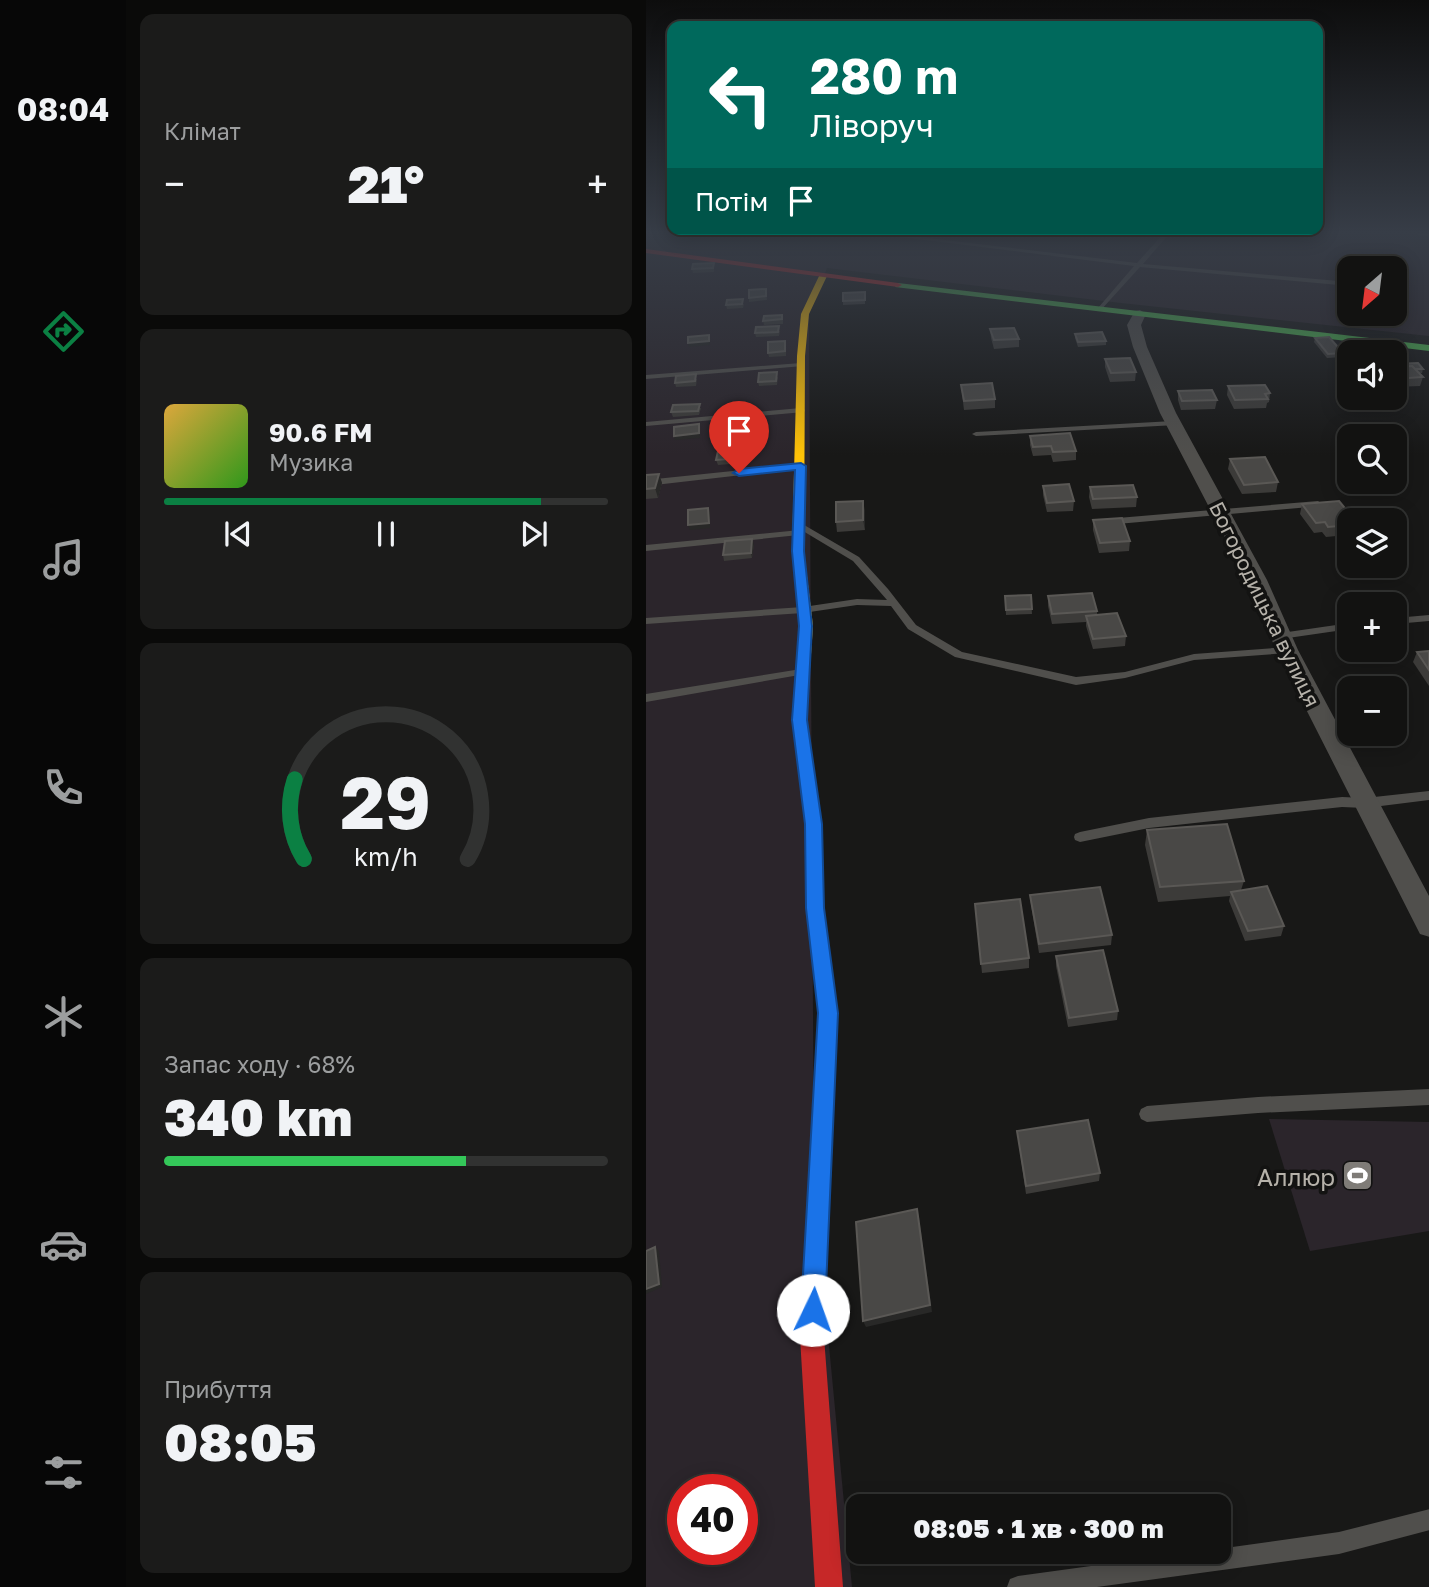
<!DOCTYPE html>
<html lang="uk">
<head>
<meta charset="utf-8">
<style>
  :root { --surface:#121211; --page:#1b1b1a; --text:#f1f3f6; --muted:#9c9e9f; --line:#313231; --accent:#0b8043 }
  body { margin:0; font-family:"Golos Text",sans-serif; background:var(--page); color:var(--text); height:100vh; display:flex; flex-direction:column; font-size:26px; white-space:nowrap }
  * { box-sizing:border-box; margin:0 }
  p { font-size:23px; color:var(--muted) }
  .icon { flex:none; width:38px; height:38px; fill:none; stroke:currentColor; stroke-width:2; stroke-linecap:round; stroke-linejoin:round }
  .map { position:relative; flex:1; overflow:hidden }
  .panel { display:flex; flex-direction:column; gap:14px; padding:14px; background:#0a0a09; width:520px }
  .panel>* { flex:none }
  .top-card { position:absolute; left:21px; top:21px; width:656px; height:214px; border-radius:14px; box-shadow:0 4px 18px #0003,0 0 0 2px var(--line); background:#00695c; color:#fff; overflow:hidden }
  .needle { width:46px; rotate:208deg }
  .controls { position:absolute; left:691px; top:256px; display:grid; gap:14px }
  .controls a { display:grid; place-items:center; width:70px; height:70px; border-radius:14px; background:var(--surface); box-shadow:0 4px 18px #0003,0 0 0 2px var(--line); font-size:35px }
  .speed { position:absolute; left:21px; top:1474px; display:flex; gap:14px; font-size:35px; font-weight:700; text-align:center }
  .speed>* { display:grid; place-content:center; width:91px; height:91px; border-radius:50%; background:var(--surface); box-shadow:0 4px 18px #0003,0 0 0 2px var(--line); line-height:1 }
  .speed .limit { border:10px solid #d22; background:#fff; color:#111 }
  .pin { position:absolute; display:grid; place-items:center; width:60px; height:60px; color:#fff; margin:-72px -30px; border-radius:50% 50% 50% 0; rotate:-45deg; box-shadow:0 0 7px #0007 }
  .pin .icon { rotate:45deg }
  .me { position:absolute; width:77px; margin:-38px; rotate:3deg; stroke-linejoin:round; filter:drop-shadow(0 0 5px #0008) }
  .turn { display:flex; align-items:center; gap:24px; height:147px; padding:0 28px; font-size:32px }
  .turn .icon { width:91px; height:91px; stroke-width:2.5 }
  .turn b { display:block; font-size:49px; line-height:60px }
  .then { display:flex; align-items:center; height:66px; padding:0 28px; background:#0003; gap:14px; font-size:26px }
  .big { font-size:52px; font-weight:800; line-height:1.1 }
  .panel .card { flex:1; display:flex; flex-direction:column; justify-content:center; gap:10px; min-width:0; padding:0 24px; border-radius:14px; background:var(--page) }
  .panel .dial { align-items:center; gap:0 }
  .dial svg { height:182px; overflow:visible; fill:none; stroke:var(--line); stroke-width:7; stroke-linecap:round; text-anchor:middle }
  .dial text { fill:var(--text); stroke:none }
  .song { display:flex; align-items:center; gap:21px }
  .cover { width:84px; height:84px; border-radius:10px; background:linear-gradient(135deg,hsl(40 70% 55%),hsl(110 70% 35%)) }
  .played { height:7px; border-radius:4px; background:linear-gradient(90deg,var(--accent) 85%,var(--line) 85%) }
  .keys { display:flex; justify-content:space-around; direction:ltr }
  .heat { display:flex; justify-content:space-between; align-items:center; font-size:38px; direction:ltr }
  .charge { height:10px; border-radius:5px; background:linear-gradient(90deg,#34c759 68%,var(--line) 0) }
  .trip { position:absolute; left:200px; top:1494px; width:385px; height:70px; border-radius:14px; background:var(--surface); box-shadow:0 4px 18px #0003,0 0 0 2px var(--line); font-weight:800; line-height:70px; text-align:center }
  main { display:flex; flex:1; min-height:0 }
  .dock { display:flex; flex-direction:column; width:126px; justify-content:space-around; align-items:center; background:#070707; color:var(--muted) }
  .dock .icon { width:49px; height:49px }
  .dock .active { color:var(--accent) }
  .dock b { font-size:32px; color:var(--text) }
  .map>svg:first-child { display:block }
</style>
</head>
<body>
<main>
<nav class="dock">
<b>08:04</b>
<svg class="icon active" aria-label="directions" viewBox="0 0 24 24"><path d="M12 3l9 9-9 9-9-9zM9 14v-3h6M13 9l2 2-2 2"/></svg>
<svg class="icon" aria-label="music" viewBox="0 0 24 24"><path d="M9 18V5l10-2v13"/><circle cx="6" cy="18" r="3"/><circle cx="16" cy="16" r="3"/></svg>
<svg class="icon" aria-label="phone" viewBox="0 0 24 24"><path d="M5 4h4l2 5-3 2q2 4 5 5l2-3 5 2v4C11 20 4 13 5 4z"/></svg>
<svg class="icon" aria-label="climate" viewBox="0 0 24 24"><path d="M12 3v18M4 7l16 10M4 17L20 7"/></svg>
<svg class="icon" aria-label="car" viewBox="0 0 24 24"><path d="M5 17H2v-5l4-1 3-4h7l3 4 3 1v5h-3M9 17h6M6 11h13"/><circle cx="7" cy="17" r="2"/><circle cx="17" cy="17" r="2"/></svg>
<svg class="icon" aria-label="filters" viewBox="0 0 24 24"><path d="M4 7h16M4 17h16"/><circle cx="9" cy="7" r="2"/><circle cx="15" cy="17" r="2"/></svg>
</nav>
<section class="panel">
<div class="card"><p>Клімат</p>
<div class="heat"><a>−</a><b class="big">21°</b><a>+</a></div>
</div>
<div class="card">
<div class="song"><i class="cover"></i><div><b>90.6 FM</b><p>Музика</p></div></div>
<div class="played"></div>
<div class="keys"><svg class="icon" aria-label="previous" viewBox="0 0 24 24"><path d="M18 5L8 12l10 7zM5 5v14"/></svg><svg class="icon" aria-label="pause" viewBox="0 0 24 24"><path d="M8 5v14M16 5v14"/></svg><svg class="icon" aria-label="next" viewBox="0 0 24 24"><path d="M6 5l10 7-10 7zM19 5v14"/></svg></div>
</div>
<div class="card dial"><svg viewBox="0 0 100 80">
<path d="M14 69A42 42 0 1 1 86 69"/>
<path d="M14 69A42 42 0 0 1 10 34" stroke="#0b8043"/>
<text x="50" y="56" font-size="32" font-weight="700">29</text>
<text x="50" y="72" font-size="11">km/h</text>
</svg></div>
<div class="card"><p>Запас ходу · 68%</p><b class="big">340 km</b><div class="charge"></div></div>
<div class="card"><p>Прибуття</p><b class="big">08:05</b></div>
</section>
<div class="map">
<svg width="784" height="1587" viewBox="0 0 784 1587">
  <rect width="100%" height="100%" fill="#181817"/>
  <g fill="#2b252b" fill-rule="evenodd">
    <path d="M0 233H783V336L475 303 181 268 163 315 168 1188 206 1587H0ZM704 268H749V313H704ZM37 1489H96V1549H37Z"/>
    <path d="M623 1119 783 1122V1231L664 1251Z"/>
  </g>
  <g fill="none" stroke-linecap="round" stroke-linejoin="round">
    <g fill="#504f4c" fill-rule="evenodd">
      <path d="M222 233H241L491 263 518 233H524L497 264 704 282V286L494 267 454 311 451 309 452 308 488 266Z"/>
      <path d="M765 233H784V237Z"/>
      <path d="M155 363 159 365 157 366 0 379V375Z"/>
      <path d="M155 408 159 410 158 412 0 426V422Z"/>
      <path d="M527 421 531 423 530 425 330 436 326 434 330 432Z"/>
      <path d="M155 464 159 466 158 468 0 486V480Z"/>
      <path d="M672 501 676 504 675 506 460 525 456 522 460 519Z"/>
      <path d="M153 522 213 557 242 589 270 625 316 652 430 677 479 672 548 654 641 647 646 650 641 653 548 660 479 678 430 685 309 657 262 629 245 606 211 605 157 613 0 624V618L157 607 211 599 241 600 207 561 157 531 153 535 0 551V545L154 530 148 525Z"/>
      <path d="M784 615V621L749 624V618Z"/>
      <path d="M704 623V629L635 639 630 636 635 633Z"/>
      <path d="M155 669 160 672 159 674 0 702V694Z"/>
      <path d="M784 791V800L719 808 696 807 503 828 434 842 429 840 428 837 429 834 434 832 503 818 696 797 719 798Z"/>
      <path d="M784 1089V1105L612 1113 501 1122 495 1119 493 1114 495 1109 501 1106 612 1097Z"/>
      <path d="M784 1509V1530L693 1554 451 1587H361L364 1579 372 1576 547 1552H572V1549L693 1532Z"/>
    </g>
    <path fill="#504f4c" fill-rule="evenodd" d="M494 310 500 314 495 325 501 347 530 413 621 580 652 650 784 898V937L774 934 630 650 601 580 514 413 487 347 481 325 489 311Z"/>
    <g fill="#4caf50" fill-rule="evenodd">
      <path d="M252 283 784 345V351L249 287Z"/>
      <path d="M155 692 162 697 161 720 176 824 178 908 192 1013 185 1179 182 1187 174 1190 166 1187 163 1179 172 1013 160 908V824L147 720 148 697Z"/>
    </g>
    <path fill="#ffc107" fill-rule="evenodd" d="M174 274 181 276 163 314 159 356 158 551 167 626 162 697 155 702 148 697 153 626 146 551 151 356 155 314Z"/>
    <g fill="#c62828" fill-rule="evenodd">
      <path d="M0 249 252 283 256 285 252 287 0 253Z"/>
      <path d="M174 1168 182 1171 185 1179 178 1337 197 1587H169L154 1337 163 1179 166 1171Z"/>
    </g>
  </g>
  <g fill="#3c3b39">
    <path d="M68 267V272L47 273 46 269Z"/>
    <path d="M120 289 121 300 103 302V298Z"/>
    <path d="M219 296V304L197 305V301Z"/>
    <path d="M98 304 97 308 81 309 80 305Z"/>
    <path d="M137 319V324L118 325 117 321Z"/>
    <path d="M344 329 373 339V347L348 349 345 338Z"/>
    <path d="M134 331 133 336 110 337 109 333Z"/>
    <path d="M429 334 460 341V345L432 347 429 338Z"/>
    <path d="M669 338 697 353 696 357 681 358 668 342Z"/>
    <path d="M140 345V356L123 357 122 353Z"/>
    <path d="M459 359 490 372 489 381 464 382 459 367Z"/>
    <path d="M749 364 777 369 776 373H773L777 377 774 386 749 387Z"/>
    <path d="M132 377 131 385 113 386 112 382Z"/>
    <path d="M51 379 50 386 30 387 29 383Z"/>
    <path d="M315 385 349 399V408L318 410Z"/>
    <path d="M582 386 624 393 623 402 621 403 620 408 588 409 581 395Z"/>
    <path d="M532 391 571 400 569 409 535 410 532 400Z"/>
    <path d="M55 408 53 415 27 417 25 412Z"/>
    <path d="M384 436 430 451V460L407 462 405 455 387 456 384 445Z"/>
    <path d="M99 450 100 454 98 463 72 465 70 460Z"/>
    <path d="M584 459 632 482 630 492 596 494 582 469Z"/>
    <path d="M13 474 16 483 12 498 0 499V475Z"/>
    <path d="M397 486 428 501 427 511 401 512 397 495Z"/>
    <path d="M444 487 491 497 490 507 446 509 443 497Z"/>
    <path d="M217 501 219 530 191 532 190 522Z"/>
    <path d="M656 504 707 518V520H704V528L701 535 680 537 676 532 668 533 654 514Z"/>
    <path d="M447 520 484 541 483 551 453 553 447 530Z"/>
    <path d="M108 544 106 558 78 561 77 555Z"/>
    <path d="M385 595 386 614 360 615 359 596Z"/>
    <path d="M402 596 451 611V615L480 636 479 646 447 649 440 626V622L406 624 402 606Z"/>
    <path d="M783 651V686L767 662 771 652Z"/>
    <path d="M501 830 598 881 595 890 638 926 635 936 599 941 583 901 584 896 512 902 499 845Z"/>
    <path d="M384 895 466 935 465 945 393 953 385 905Z"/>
    <path d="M329 904 383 958V968L336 973Z"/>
    <path d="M410 956 472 1011 471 1020 422 1027 410 966Z"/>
    <path d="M371 1131 454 1173 453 1181 380 1194Z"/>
  </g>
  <g fill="#282827">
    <path d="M63 335 64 345 43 347 42 343Z"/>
    <path d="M53 424 54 438 29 440 28 436Z"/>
    <path d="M13 474 16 483 12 498 9 488Z"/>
    <path d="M217 501 219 510V530L217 520Z"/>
    <path d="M62 508 64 512V528L44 530 42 525Z"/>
    <path d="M106 539 108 544 106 558 105 553Z"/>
    <path d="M271 1209 273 1217 286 1312 220 1327 217 1321Z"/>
    <path d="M9 1247 13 1251 16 1287 0 1294V1289Z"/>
  </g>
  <g fill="#494846" stroke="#5a5855" stroke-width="2">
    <path d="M68 263 67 268 46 269 47 264Z"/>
    <path d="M120 289V296L103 298V290Z"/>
    <path d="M219 292V300L197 301V293Z"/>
    <path d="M97 299 96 304 80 305 81 300Z"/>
    <path d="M136 315V319L117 321 118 316Z"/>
    <path d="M133 326 132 332 109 333 110 327Z"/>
    <path d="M368 328 373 339 348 340 344 329Z"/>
    <path d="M456 332 460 341 432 342 429 334Z"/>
    <path d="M63 335V341L42 343V337Z"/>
    <path d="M683 337 697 353 682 354 669 338Z"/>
    <path d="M139 341V351L122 353V342Z"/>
    <path d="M484 358 490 372 465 373 459 359Z"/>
    <path d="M772 363 777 369H769L766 366H749V364Z"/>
    <path d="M766 366 777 377 749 379V367Z"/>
    <path d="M131 372 130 381 112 382 113 373Z"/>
    <path d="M50 374 49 381 29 383 30 376Z"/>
    <path d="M346 383 349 399 318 401 315 385Z"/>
    <path d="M619 385 624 393 619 394 622 399 589 400 582 386Z"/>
    <path d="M566 390 571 400 536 401 532 391Z"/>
    <path d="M54 404 52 411 25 412 27 405Z"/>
    <path d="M53 424V433L28 436V427Z"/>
    <path d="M424 433 430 451 407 452 405 446 387 447 384 436Z"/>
    <path d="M99 450 97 458 70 460 72 451Z"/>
    <path d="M619 457 632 482 598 485 584 459Z"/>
    <path d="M13 474 9 488 0 489V475Z"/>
    <path d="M423 484 428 501 401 503 397 486Z"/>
    <path d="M487 485 491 497 447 499 444 487Z"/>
    <path d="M217 501V520L190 522V502Z"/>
    <path d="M693 501 707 518 699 519 704 525 682 527 679 522 670 523 656 504Z"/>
    <path d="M62 508 63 523 42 525V510Z"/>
    <path d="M476 518 484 541 454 543 447 520Z"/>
    <path d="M106 539 105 553 77 555 79 541Z"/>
    <path d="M446 593 451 611 406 614 402 596Z"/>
    <path d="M385 595 386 609 360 610 359 596Z"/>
    <path d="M471 613 480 636 447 639 440 616Z"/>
    <path d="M783 651V670L771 652Z"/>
    <path d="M581 824 598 881 514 887 501 830Z"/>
    <path d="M621 886 638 926 602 931 585 892Z"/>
    <path d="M454 887 466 935 393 944 384 895Z"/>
    <path d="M374 899 383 958 335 964 329 904Z"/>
    <path d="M457 950 472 1011 423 1018 410 956Z"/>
    <path d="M442 1120 454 1173 380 1186 371 1131Z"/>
    <path d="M271 1209 284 1305 217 1321 210 1222Z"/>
    <path d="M9 1247 13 1284 0 1289V1251Z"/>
  </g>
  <linearGradient id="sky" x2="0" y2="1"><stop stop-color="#0d0d0d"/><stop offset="0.51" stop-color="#373d47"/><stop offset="1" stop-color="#373d47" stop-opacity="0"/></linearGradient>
  <rect width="784" height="455" fill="url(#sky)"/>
  <path fill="#1a73e8" stroke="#114b97" stroke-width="2" d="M155 463 160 466 158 551 166 626 161 720 176 824 178 908 192 1013 179 1310 176 1319 167 1322 159 1319 155 1310 172 1013 160 908 159 824 146 720 153 626 146 551 149 470 93 476 87 473 93 469Z"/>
  <defs>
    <symbol id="stadium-square" viewBox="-11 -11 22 22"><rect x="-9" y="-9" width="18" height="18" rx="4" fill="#7f7c77" stroke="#131312"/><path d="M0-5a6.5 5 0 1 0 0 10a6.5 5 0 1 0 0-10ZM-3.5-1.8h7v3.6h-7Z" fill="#fff"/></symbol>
  </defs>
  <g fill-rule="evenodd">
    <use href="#stadium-square" x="694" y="1158" width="35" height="35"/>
  </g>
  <g text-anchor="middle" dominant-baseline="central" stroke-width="7" stroke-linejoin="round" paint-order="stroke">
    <g font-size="21" fill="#b6b2aa" stroke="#131312">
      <text transform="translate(619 604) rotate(64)">Богородицька вулиця</text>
    </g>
    <g font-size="24" fill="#b6b2aa" stroke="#131312" text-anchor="end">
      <text x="689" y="1176">Аллюр</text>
    </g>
  </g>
</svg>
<div class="controls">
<a><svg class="needle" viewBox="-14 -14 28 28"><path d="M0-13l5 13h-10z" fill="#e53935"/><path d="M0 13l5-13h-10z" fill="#9c9e9f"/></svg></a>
<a><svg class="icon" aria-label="sound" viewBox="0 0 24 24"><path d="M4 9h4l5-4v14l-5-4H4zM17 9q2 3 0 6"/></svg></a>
<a><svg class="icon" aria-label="search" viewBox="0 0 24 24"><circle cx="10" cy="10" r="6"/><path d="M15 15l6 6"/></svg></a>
<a><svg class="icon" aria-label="layers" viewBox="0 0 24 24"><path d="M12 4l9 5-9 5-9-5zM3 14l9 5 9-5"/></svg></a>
<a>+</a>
<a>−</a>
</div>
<div class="speed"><div class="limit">40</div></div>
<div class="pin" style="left:93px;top:473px;background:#d93025"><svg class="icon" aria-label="arrive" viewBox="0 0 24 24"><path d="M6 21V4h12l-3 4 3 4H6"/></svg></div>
<svg class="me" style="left:167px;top:1310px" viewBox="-20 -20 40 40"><circle r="19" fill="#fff"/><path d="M0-13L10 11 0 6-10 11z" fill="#1a73e8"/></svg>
<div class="trip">08:05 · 1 хв · 300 m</div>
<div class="top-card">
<div class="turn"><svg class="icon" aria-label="left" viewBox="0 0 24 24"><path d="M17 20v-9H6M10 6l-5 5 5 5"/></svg><div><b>280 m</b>Ліворуч</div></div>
<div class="then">Потім<svg class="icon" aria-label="arrive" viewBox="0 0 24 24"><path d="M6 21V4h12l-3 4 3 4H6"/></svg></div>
</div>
</div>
</main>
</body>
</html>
